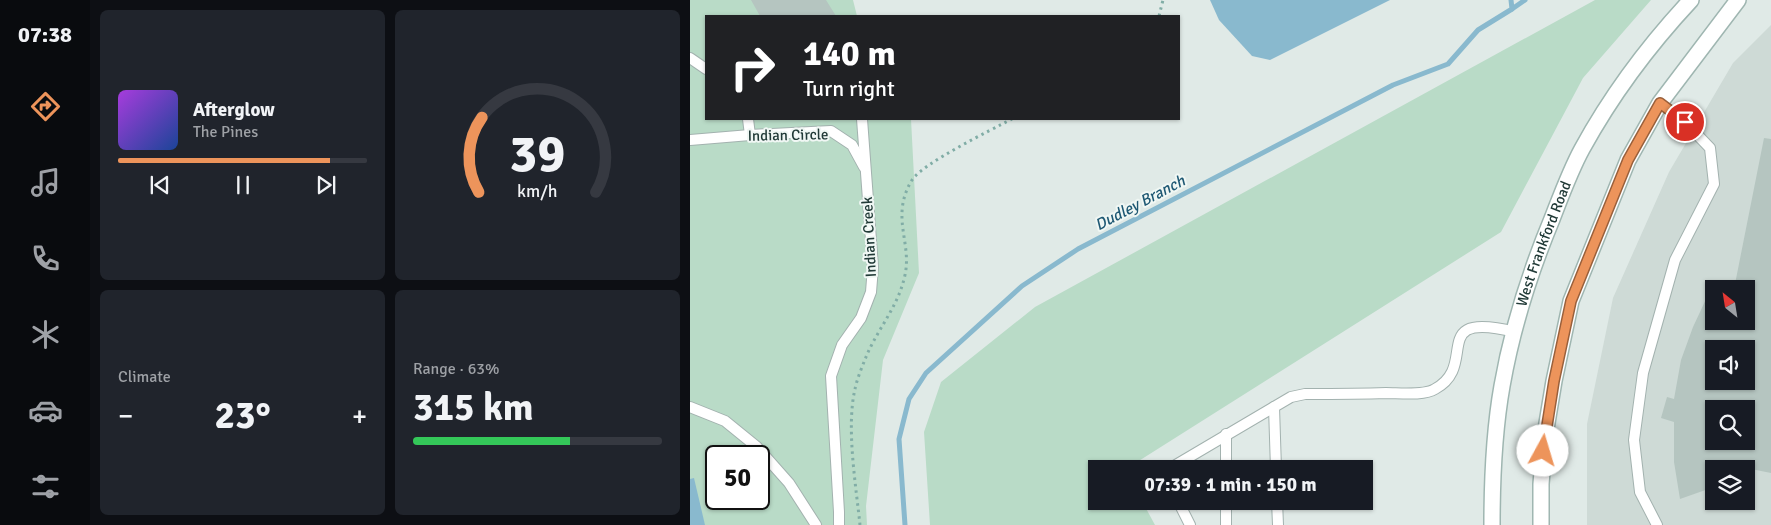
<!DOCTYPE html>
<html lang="en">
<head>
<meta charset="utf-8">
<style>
  :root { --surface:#171b24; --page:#20242c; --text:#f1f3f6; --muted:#9ea1a6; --line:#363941; --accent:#ed945b }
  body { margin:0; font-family:Signika,sans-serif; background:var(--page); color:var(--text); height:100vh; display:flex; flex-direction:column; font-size:19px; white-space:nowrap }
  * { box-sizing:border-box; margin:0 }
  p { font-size:16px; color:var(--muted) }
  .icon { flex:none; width:28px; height:28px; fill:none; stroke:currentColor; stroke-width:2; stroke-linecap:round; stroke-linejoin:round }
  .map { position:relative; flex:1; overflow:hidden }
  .side { display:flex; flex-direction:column; gap:10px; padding:10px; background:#0d0f14; width:600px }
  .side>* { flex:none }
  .hud { position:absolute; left:15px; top:15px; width:475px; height:105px; border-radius:0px; box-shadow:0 1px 4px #0004; background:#202124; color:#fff; overflow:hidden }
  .needle { width:32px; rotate:330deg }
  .controls { position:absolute; left:1015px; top:280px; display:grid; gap:10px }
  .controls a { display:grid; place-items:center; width:50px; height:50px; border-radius:0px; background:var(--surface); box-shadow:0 1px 4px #0004; font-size:25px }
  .speed { position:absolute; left:15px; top:445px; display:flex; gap:10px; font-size:25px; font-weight:700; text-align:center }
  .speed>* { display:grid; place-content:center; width:65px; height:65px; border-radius:50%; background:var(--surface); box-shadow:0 1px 4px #0004; line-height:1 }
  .speed .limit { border:2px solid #111; border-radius:8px; background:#fff; color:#111 }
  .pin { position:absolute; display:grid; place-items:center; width:42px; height:42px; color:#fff; margin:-21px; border:2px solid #fff; border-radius:50%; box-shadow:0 1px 5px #0007 }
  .me { position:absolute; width:55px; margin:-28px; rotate:6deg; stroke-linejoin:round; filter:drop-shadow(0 0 4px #0008) }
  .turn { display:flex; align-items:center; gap:18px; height:105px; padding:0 15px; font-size:22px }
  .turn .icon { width:65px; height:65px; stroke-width:2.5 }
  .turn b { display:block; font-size:35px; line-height:42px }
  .big { font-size:38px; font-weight:800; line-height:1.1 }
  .side .tile { flex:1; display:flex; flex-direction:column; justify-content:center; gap:8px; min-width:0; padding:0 18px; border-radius:8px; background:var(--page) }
  .side .dial { align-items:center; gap:0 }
  .dial svg { height:130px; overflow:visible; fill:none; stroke:var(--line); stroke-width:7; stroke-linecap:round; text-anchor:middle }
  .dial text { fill:var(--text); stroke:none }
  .song { display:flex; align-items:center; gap:15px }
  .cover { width:60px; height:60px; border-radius:8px; background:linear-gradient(135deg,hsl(280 70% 55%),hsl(220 70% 35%)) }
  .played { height:5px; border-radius:2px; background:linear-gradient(90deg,var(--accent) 85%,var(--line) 85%) }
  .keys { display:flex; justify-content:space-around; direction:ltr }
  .heat { display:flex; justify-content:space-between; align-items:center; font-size:28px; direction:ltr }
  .charge { height:8px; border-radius:4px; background:linear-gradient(90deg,#34c759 63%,var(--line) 0) }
  .side .tiles { flex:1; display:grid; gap:10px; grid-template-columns:repeat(2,1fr) }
  .trip { position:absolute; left:398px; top:460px; width:285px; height:50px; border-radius:0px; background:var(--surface); box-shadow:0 1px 4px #0004; font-weight:800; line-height:50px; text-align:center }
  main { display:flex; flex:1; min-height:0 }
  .menu { display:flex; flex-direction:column; width:90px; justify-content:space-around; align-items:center; background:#090b0e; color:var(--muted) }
  .menu .icon { width:35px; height:35px }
  .menu .active { color:var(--accent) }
  .menu b { font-size:22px; color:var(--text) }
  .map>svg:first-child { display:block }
</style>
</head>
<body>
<main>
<nav class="menu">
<b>07:38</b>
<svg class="icon active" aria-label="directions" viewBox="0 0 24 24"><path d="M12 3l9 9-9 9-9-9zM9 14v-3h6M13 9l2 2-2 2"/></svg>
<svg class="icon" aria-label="music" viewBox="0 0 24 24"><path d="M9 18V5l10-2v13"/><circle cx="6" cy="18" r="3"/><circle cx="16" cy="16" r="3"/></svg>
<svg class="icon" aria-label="phone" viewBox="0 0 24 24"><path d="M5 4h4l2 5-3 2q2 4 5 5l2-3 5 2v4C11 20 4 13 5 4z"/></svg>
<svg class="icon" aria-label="climate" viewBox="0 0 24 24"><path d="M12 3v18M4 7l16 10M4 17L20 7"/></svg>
<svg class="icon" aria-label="car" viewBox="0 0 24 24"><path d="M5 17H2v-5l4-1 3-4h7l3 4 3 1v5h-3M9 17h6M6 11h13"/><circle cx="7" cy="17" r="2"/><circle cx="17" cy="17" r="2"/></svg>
<svg class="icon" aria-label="filters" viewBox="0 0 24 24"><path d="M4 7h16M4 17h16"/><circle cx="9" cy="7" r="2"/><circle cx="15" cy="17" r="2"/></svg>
</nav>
<section class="side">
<div class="tiles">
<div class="tile">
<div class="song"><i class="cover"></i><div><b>Afterglow</b><p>The Pines</p></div></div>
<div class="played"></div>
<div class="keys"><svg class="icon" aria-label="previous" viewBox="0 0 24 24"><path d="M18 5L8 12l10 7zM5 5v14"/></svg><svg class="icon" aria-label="pause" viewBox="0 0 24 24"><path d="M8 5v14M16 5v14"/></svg><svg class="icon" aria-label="next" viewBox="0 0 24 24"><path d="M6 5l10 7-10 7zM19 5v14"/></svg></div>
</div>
<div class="tile dial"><svg viewBox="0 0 100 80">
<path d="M14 69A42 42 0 1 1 86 69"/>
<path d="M14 69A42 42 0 0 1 16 23" stroke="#ed945b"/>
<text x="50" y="56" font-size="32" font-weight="700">39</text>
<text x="50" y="72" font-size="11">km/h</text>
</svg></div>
<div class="tile"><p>Climate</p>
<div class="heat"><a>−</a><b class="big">23°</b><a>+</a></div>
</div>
<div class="tile"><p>Range · 63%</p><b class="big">315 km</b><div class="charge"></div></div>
</div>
</section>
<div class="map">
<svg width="1081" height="525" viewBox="0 0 1081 525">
  <rect width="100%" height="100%" fill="#e0eae7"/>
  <path fill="#cedad6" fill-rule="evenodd" d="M1081 25V525H897V424L923 298 979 172 1043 63ZM1024 289H1056V321H1024ZM1024 349H1056V381H1024ZM1024 409H1056V441H1024ZM1024 469H1056V501H1024Z"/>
  <g fill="#b9dbc7" fill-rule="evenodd">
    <path d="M0 0H163L167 16H16V119H221L229 273 193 360 176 506 177 525H0ZM26 456H69V499H26Z"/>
    <path d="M905 0H961L893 78 811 232 436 469H406V501H452L465 525H240L234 432 251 382 345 307Z"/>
  </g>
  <g fill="#89b9ce">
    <path d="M520 0H700L580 60 562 56 529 20Z"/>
    <path d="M4 478 15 525H0V479Z"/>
  </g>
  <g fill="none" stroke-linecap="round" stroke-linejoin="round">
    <g stroke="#89b9ce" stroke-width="5">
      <path d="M822 9 835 0"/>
      <path d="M215 525 209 439 219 399 236 373 332 286 388 249 703 85 758 64 788 30 822 9 821 0"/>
    </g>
  </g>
  <g fill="#b5c5c0" fill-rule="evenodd">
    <path d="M61 0H136L146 16H70Z"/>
    <path d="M1074 138 1081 139V473L1046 466V469H1024V487L990 499 984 462V422L971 418 977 397 984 399 991 360 1003 327 1024 282V321H1056V289H1044ZM1024 349H1056V381H1024ZM1024 409H1056V441H1024Z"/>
  </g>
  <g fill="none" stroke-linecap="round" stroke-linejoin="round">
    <defs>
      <g id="service">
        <path d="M0 58 16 69"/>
        <path d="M58 119 60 135"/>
        <path d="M0 140 60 135 141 131 162 145 174 167"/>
        <path d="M0 407 35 421 67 447 99 483 126 525"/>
        <path d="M479 469 584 407"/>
        <path d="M536 469V434"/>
        <path d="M586 469 584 407 601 397 615 394C642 394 669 394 696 393 709 393 734 396 745 389 790 365 736 310 825 332"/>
        <path d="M488 501 500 525"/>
        <path d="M587 501 588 525"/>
        <path d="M149 525V512L141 376 152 345 171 318 181 292 183 267 172 119"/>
        <path d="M536 525V501"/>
        <path d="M967 525 950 492 944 440 953 373 985 260 1024 184 1020 148 995 122 970 103"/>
      </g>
      <g id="secondary">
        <path id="s1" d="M802 525C802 479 804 431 812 386 822 329 840 272 862 219 871 196 880 171 892 149 921 96 959 45 1001 0"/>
        <path d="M851 525V484L855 435 864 381 881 301 938 160 970 103 1048 0"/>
      </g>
    </defs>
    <use href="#service" stroke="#a3b2af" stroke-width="12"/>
    <use href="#secondary" stroke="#9fb6b1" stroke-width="18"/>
    <g stroke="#81ada6" stroke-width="3" stroke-dasharray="2.5 4" stroke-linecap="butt">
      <path d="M469 16 473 0"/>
      <path d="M170 525C166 486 156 427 165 389 167 379 172 367 176 357 187 330 207 308 214 279 224 244 199 218 222 180 233 163 301 130 322 119"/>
    </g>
    <use href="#service" stroke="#fff" stroke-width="10"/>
    <use href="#secondary" stroke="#fff" stroke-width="15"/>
  </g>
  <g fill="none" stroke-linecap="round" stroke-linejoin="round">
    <defs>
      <path id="route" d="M853 451 864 381 881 301 938 160 970 103 995 122"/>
    </defs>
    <use href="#route" stroke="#9a603b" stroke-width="12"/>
    <use href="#route" stroke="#ed945b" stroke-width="9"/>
  </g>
  <g text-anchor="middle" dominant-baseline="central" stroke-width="4" stroke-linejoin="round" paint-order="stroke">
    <g font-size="15" fill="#213a37" stroke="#f0f7f4">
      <text transform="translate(98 135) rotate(-1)">Indian Circle</text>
      <text transform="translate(179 237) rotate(-93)">Indian Creek</text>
      <text stroke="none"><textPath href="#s1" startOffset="288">West Frankford Road</textPath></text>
    </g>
    <g font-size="16" font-style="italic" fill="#1e5873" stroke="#f0f7f4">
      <text transform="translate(450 203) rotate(-28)">Dudley Branch</text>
    </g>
  </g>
</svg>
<div class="controls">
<a><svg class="needle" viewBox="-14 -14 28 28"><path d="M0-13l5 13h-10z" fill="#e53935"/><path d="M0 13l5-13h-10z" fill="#9ea1a6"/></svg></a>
<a><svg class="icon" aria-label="sound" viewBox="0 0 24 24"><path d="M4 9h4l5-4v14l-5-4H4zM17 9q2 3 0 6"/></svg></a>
<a><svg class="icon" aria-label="search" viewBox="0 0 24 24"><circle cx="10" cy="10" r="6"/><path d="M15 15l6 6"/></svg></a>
<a><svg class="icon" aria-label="layers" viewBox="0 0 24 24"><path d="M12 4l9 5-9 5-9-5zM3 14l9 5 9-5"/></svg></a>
</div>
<div class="speed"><div class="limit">50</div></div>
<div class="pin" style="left:995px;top:122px;background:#d93025"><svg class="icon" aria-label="arrive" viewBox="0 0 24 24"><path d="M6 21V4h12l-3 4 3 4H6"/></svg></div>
<svg class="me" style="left:853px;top:451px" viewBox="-20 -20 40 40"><circle r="19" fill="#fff"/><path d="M0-13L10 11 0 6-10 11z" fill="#ed945b"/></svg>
<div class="trip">07:39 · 1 min · 150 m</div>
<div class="hud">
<div class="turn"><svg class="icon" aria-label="right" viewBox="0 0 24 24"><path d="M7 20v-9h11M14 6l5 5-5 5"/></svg><div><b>140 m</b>Turn right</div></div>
</div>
</div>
</main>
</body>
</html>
